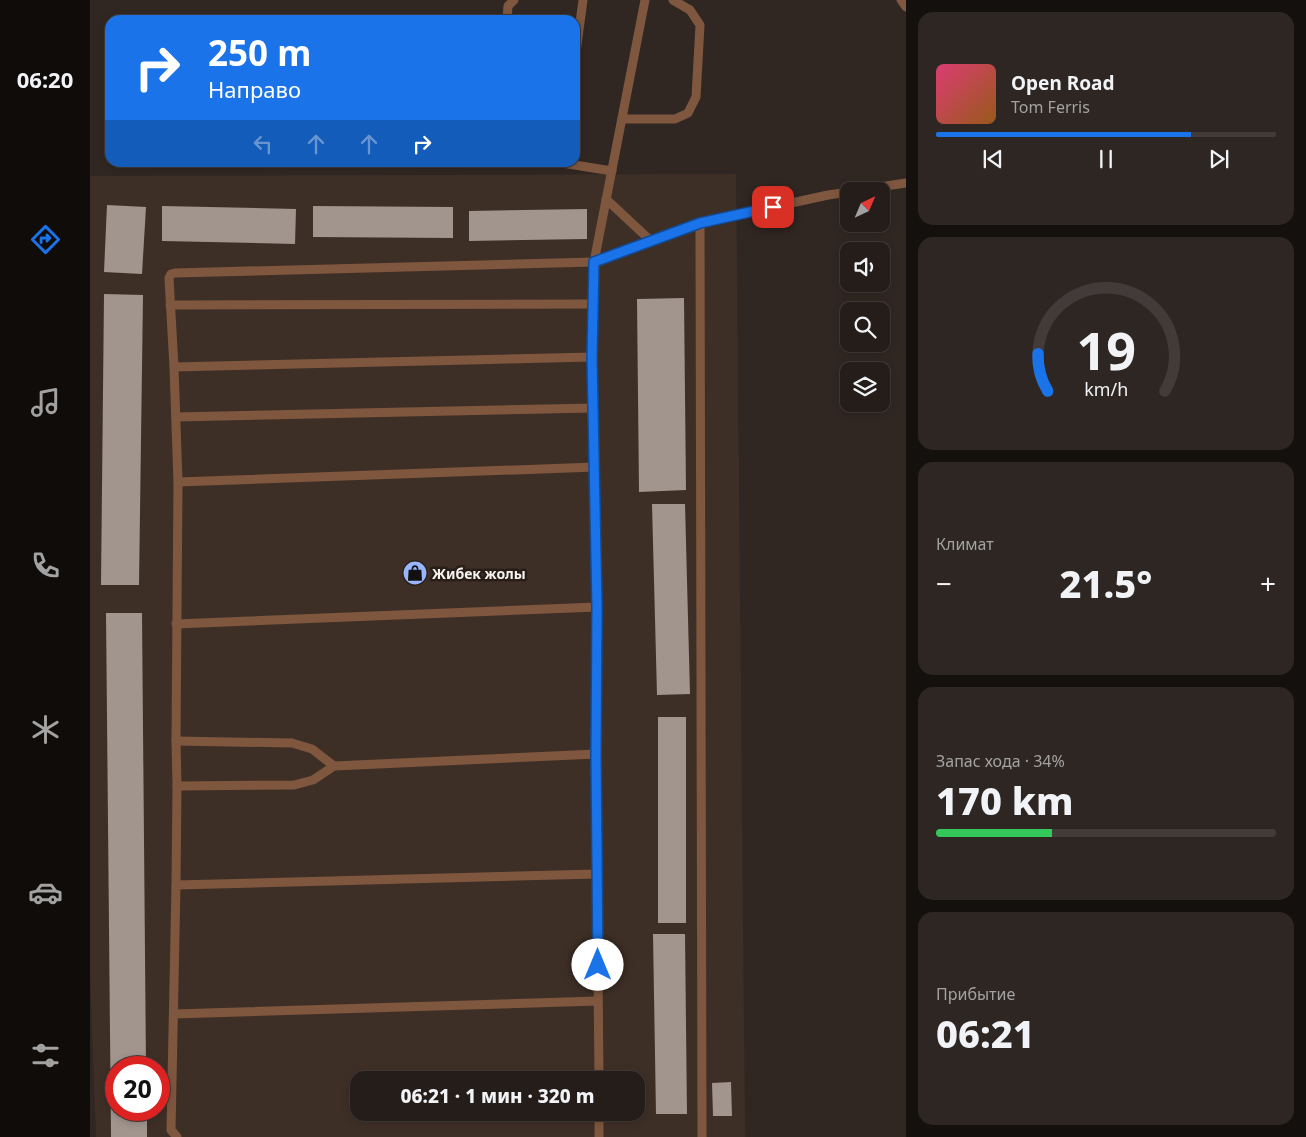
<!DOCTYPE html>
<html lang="ru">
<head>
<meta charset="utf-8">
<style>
  :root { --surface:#251d1a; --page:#2d2623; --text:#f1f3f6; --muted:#a3a2a2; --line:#423b39; --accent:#1a73e8 }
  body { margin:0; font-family:"Noto Sans",sans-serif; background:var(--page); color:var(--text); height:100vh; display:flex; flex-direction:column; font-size:19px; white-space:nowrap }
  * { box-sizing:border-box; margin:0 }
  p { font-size:16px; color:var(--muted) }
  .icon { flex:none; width:28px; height:28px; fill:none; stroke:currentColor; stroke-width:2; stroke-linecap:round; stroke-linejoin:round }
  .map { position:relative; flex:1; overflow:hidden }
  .panel { display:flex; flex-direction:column; gap:12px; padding:12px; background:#14100e; width:400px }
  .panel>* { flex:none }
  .banner { position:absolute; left:15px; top:15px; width:475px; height:152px; border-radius:15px; box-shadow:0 2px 8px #0003,0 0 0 1px var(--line); background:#1a73e8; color:#fff; overflow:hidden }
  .needle { width:32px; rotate:44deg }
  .buttons { position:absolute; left:750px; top:182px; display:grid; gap:10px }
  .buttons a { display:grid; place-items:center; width:50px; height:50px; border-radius:10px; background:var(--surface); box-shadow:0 2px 8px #0003,0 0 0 1px var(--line); font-size:25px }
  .speed { position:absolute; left:15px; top:1056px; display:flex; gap:10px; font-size:25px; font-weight:700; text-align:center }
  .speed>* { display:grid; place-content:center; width:65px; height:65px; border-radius:50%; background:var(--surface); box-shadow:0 2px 8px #0003,0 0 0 1px var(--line); line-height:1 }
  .speed .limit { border:8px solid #d22; background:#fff; color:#111 }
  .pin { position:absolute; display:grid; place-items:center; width:42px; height:42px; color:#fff; margin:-21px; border-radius:10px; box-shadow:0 2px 8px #0006 }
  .me { position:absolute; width:55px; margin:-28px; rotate:0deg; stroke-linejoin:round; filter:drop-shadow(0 0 4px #0008) }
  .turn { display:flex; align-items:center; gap:18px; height:105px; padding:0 20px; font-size:22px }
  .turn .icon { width:65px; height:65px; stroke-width:2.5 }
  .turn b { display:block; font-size:35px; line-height:42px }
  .lanes { display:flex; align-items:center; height:48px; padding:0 20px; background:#0003; justify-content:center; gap:25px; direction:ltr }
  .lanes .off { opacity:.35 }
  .big { font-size:38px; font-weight:800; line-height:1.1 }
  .panel .tile { flex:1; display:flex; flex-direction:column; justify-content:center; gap:8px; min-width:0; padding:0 18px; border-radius:15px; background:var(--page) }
  .panel .dial { align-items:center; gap:0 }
  .dial svg { height:130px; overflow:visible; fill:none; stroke:var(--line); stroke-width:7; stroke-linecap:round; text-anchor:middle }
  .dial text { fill:var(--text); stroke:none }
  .song { display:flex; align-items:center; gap:15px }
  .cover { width:60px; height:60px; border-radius:8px; background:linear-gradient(135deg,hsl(340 70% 55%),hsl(30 70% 35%)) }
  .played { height:5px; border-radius:2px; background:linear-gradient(90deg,var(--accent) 75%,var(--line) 75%) }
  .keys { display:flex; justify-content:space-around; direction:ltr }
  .heat { display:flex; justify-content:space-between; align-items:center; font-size:28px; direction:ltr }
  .charge { height:8px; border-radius:4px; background:linear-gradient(90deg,#34c759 34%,var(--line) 0) }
  .trip { position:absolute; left:260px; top:1071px; width:295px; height:50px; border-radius:15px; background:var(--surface); box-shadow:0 2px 8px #0003,0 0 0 1px var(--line); font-weight:800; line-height:50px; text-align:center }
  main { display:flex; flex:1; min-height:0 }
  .dock { display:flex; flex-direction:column; width:90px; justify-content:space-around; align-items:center; background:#0f0c0a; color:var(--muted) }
  .dock .icon { width:35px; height:35px }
  .dock .current { color:var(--accent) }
  .dock b { font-size:22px; color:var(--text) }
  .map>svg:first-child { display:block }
</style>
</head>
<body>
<main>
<nav class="dock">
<b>06:20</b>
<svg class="icon current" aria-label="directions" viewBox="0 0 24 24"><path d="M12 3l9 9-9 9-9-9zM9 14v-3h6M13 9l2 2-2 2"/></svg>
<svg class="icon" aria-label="music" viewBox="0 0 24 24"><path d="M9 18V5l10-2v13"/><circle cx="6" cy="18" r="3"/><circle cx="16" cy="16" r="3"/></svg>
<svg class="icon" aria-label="phone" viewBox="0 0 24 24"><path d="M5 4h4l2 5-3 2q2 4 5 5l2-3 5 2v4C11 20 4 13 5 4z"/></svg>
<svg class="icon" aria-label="climate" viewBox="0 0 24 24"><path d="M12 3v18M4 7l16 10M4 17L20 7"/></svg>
<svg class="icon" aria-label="car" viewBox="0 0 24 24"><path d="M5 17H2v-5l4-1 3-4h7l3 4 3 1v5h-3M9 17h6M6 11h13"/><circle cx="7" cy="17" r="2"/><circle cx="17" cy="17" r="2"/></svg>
<svg class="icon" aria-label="filters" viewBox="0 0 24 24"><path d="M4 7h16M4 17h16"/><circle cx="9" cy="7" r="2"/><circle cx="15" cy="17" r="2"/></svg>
</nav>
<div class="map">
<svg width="816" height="1137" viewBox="0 0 816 1137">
  <rect width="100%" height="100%" fill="#312722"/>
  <path fill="#3e2f26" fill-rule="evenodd" d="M646 174 655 1137H6L0 971V176ZM26 1068H69V1110H26ZM269 1080H546V1112H269Z"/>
  <g fill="#a1958e">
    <path d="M17 205 56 207 52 274 14 272Z"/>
    <path d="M72 206 206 209 205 244 72 241Z"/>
    <path d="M223 206 363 207V238L223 237Z"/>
    <path d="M497 209V239L379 241V211Z"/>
    <path d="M14 294 53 295 49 585H11Z"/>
    <path d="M594 298 596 490 549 492 547 299Z"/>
    <path d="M562 504H595L600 694 567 695Z"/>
    <path d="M16 613H52L56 1068H26V1110H57V1137H21Z"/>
    <rect x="568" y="717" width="28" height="206"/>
    <path d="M563 934H595L597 1114H566Z"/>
    <path d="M641 1082 642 1116H623L622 1083Z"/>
  </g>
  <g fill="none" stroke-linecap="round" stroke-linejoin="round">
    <g stroke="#7f573f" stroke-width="9">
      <path d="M811 0 816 7"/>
      <path d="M417 20 418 6 424 0"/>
      <path d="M485 60 493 0"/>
      <path d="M532 119H585L598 113 606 97 610 25 600 10 583 0"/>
      <path d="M466 162 522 171"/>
      <path d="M763 191 816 183"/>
      <path d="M516 199 561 241"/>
      <path d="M610 223 612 1137"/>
      <path d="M504 262 555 0"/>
      <path d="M504 262 610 223 738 195 759 192"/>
      <path d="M80 305 503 304"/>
      <path d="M84 367 502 357"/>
      <path d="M86 417 504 408"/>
      <path d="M88 482 505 467"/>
      <path d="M86 624 507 607"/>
      <path d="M86 741 202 743 222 749 244 766 506 754"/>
      <path d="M87 786 204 785 223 780 244 766"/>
      <path d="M86 885 507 874"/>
      <path d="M84 1014 508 1001"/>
      <path d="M509 1112V1137"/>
      <path d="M87 1137 81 1130 86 885 87 786 86 741 88 482 84 367 79 278 81 274 85 273 504 262 502 357 507 607 506 754 509 1080"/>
    </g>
  </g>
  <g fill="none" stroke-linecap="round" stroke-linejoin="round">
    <defs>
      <path id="route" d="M508 965 506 754 507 607 502 358 504 262 610 223 683 207"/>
    </defs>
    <use href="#route" stroke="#114b97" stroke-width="12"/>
    <use href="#route" stroke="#1a73e8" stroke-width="9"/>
  </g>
  <defs>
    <symbol id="shop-disc" viewBox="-11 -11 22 22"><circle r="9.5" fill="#98b5fd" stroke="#271e18"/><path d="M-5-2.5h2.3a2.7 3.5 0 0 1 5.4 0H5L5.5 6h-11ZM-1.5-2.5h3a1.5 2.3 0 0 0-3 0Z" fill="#111"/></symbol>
  </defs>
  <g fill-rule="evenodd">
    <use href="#shop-disc" x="311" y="559" width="28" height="28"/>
  </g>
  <g text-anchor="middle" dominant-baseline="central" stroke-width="5" stroke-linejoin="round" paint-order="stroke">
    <g font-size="14" font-weight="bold" fill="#f8f2ee" stroke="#271e18" text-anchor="start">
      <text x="342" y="573">Жибек жолы</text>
    </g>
  </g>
</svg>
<div class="buttons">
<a><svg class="needle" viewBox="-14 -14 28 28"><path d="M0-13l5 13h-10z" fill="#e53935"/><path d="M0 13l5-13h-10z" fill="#a3a2a2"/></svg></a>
<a><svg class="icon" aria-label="sound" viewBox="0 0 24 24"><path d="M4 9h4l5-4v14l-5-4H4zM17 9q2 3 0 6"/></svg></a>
<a><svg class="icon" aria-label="search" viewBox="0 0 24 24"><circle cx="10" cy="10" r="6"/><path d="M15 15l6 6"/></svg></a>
<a><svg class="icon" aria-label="layers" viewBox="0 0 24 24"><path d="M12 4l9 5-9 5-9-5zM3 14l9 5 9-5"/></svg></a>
</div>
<div class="speed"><div class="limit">20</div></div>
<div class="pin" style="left:683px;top:207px;background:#d93025"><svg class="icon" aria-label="arrive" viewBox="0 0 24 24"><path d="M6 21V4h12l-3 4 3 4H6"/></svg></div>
<svg class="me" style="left:508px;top:965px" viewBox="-20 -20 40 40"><circle r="19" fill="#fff"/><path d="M0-13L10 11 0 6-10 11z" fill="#1a73e8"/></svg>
<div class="trip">06:21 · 1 мин · 320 m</div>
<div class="banner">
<div class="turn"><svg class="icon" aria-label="right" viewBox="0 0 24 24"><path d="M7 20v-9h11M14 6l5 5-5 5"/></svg><div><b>250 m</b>Направо</div></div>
<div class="lanes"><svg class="icon off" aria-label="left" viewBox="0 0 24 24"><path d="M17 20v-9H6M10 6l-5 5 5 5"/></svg><svg class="icon off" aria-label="ahead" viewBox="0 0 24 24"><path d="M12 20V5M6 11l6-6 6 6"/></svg><svg class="icon off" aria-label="ahead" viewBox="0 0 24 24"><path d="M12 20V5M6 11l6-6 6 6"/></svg><svg class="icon" aria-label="right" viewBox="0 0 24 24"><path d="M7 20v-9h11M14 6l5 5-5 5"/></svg></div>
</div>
</div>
<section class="panel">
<div class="tile">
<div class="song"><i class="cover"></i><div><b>Open Road</b><p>Tom Ferris</p></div></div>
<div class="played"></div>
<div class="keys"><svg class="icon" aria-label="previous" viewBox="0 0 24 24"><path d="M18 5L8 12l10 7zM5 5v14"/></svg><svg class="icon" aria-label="pause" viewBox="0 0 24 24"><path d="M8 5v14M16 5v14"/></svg><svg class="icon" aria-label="next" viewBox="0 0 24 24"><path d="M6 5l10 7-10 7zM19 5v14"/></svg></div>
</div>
<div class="tile dial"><svg viewBox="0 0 100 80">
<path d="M14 69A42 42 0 1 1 86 69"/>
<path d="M14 69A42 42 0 0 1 8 46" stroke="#1a73e8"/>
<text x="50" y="56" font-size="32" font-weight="700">19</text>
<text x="50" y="72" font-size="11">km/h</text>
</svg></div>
<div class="tile"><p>Климат</p>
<div class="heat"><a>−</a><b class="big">21.5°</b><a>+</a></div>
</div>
<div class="tile"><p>Запас хода · 34%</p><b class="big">170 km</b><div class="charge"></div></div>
<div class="tile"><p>Прибытие</p><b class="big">06:21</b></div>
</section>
</main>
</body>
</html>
